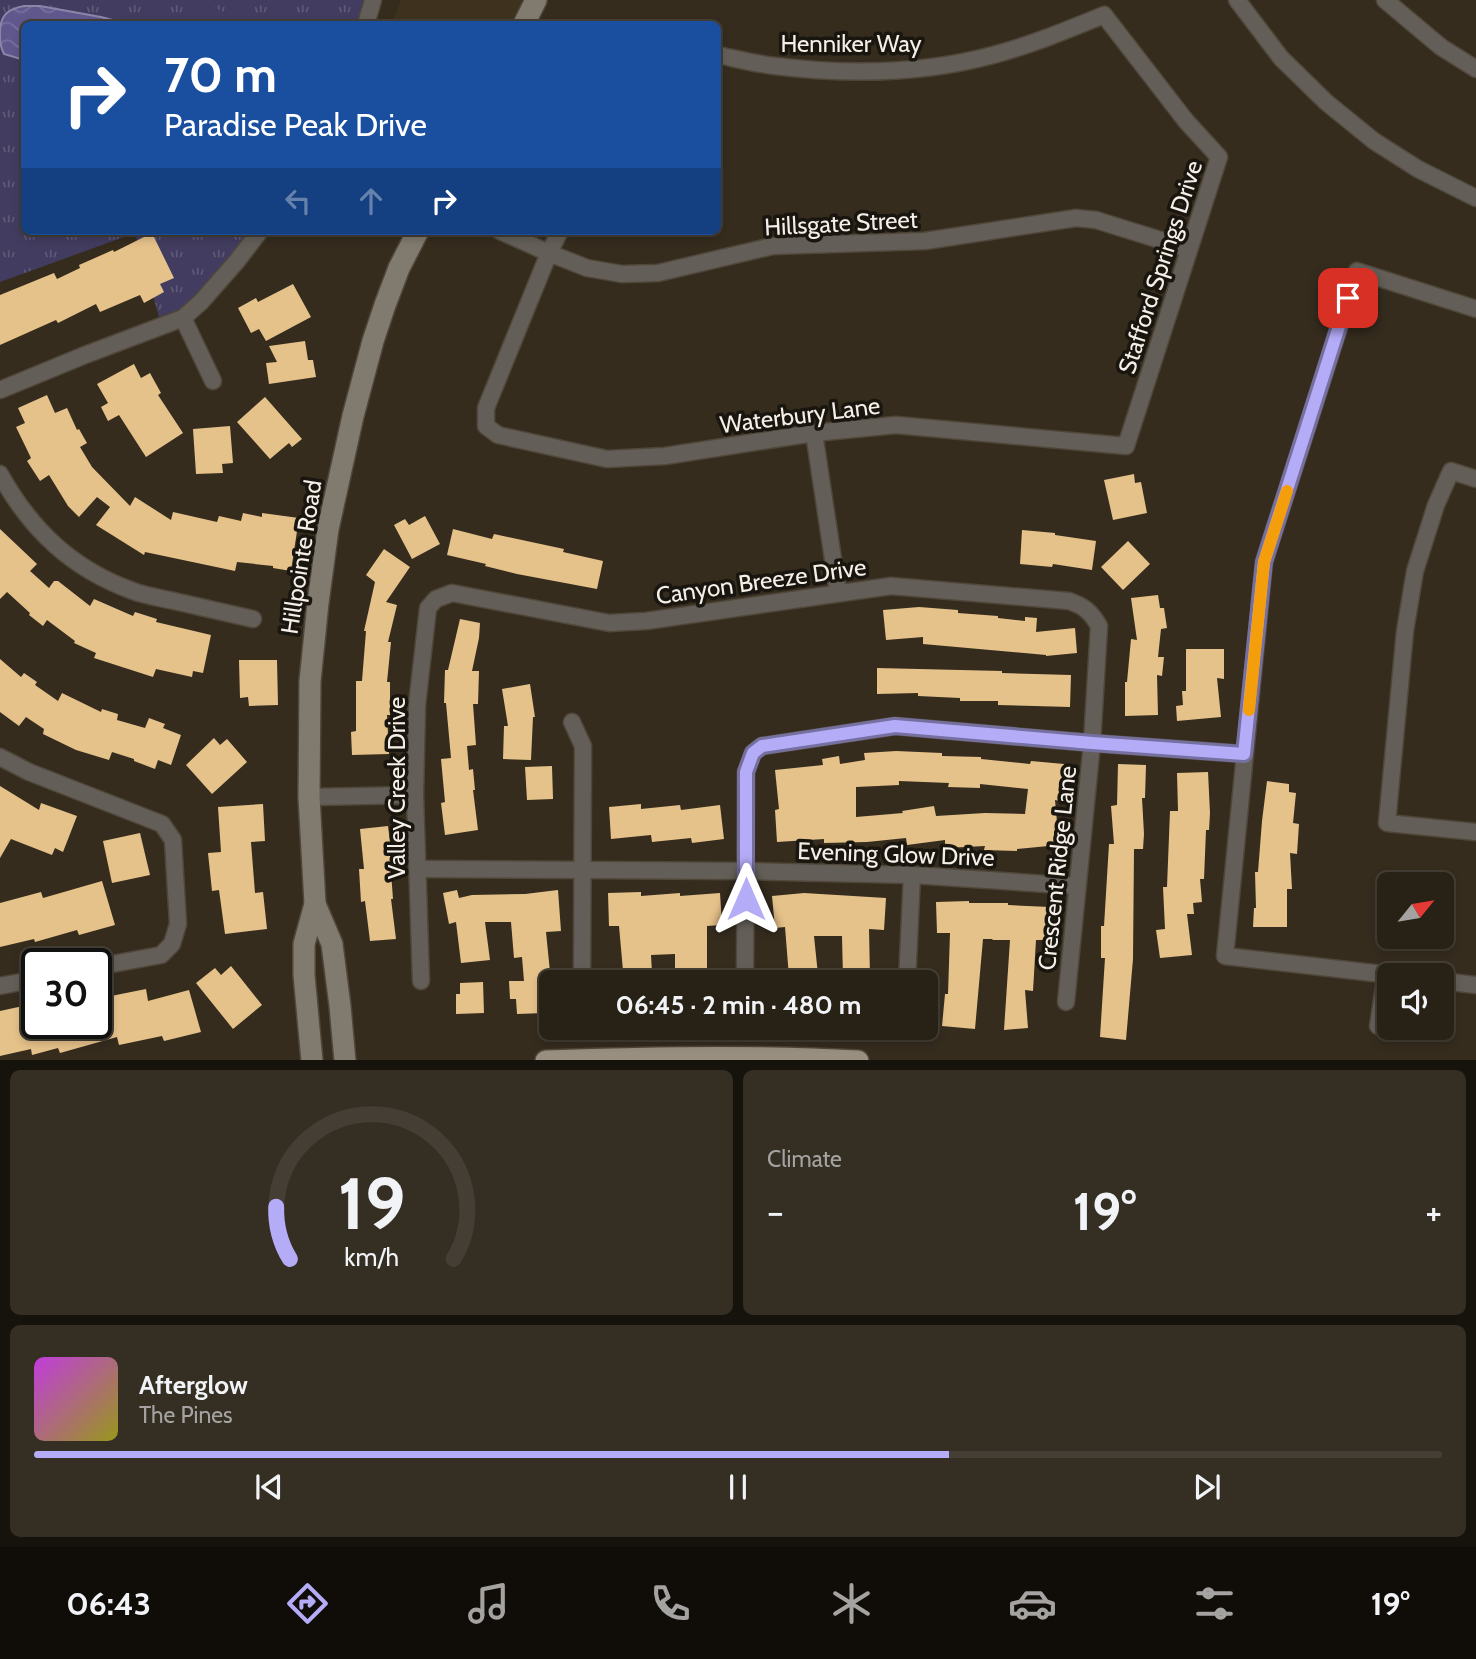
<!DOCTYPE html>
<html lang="en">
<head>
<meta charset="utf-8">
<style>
  :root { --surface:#282116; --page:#342e23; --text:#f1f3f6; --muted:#a5a3a1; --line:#443e35; --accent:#b5acf8 }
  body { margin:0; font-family:Cabin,sans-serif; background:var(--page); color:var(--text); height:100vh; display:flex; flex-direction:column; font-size:26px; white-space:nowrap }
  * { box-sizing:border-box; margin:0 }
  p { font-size:23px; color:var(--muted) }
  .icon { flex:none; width:38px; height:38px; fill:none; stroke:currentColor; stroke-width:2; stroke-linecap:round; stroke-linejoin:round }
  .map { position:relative; height:1060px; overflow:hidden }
  .panel { display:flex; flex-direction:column; gap:10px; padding:10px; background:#16120c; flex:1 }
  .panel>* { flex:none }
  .hud { position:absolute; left:21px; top:21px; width:700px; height:214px; border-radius:10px; box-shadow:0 4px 10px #0003,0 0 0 2px var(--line); background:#1a4fa0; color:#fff; overflow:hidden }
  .needle { width:46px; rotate:60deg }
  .tools { position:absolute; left:1377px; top:872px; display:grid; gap:14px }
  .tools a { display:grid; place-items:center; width:77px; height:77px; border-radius:10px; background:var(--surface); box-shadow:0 4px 10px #0003,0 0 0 2px var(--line); font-size:35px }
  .speed { position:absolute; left:21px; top:948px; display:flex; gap:14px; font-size:35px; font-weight:700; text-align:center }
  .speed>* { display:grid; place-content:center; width:91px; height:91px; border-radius:50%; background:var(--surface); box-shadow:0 4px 10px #0003,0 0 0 2px var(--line); line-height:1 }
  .speed .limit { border:4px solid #111; border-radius:10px; background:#fff; color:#111 }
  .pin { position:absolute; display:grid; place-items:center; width:60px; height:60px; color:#fff; margin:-30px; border-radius:14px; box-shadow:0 4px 10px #0006 }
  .me { position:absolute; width:77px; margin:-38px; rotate:0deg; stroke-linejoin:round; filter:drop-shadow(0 0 5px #0008) }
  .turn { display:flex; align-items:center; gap:24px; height:147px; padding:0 28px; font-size:32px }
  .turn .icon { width:91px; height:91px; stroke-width:2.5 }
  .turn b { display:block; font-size:49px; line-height:60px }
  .lanes { display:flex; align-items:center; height:66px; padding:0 28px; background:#0003; justify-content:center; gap:35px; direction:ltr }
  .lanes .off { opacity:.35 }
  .big { font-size:52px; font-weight:700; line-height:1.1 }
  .panel .card { flex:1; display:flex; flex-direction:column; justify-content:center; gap:10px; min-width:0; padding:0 24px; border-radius:10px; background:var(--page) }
  .panel .dial { align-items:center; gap:0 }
  .dial svg { height:182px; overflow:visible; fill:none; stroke:var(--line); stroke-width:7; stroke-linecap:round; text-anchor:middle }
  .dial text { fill:var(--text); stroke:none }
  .song { display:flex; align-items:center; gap:21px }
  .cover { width:84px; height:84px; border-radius:10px; background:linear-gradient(135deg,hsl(290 70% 55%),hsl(60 70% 35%)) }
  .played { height:7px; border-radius:4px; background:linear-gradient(90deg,var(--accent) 65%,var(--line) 65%) }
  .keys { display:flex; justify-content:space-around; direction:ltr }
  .heat { display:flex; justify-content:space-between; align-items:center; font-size:38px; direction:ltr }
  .panel .tiles { flex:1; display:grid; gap:10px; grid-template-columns:1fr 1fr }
  .card:last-child { grid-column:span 2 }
  .trip { position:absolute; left:539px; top:970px; width:399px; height:70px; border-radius:10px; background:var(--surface); box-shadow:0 4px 10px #0003,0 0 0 2px var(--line); font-weight:700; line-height:70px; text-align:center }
  .dock { display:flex; height:112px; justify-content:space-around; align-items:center; background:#100d09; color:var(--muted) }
  .dock .icon { width:49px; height:49px }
  .dock .selected { color:var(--accent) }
  .dock b { font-size:32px; color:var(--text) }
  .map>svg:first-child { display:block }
</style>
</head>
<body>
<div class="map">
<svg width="1476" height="1061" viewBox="0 0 1476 1061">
  <defs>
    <pattern id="grass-tufts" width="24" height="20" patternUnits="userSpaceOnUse" patternTransform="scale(1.75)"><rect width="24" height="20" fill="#423d60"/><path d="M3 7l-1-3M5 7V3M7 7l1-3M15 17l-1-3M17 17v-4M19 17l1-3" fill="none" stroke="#5e5977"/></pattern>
    <pattern id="water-waves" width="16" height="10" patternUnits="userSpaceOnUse" patternTransform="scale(1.75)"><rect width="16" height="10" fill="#60588d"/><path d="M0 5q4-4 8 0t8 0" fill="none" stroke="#77709d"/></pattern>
  </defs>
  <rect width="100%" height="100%" fill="#352c1e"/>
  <path fill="#3e311d" d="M401 0H536L524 24H392Z"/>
  <path fill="url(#grass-tufts)" d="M0 0H373L366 24H24V231H260L237 261 162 327 135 233 0 282Z"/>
  <path fill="#423d60" d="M205 5C216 6 223 13 233 16 244 20 256 18 267 24H191L195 13Z"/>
  <path fill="url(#water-waves)" stroke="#8d85a8" stroke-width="2" d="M24 6H40L101 17 128 24H24V60L4 54C0 46 0 41 0 32 0 15 8 9 24 6Z"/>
  <g fill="#e6c28b" fill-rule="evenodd">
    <path d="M152 233 174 278 160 284 164 292 144 303 140 295 100 312 96 304 58 323 56 320 0 345V295L54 273 57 279 80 268 79 265 113 250 114 252Z"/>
    <path d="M293 284 311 317 266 341 259 329 251 333 238 308 256 298 258 302Z"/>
    <path d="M305 341 308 360H313L316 377 269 384 266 363 277 362 269 346Z"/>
    <path d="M134 364 141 378 150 373 161 393 158 395 183 433 146 457 119 415 108 421 101 407 108 403 97 384Z"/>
    <path d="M47 395 55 413 67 408 77 430 79 429 87 443 80 447 92 467 130 506 135 497 171 520 173 512 217 522 219 516 241 521 243 513 262 517V513L299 518 291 571 273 568V566L237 562 235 571 145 552 144 555 96 525 110 507 97 497 79 517 68 506 49 475 40 481 27 461 31 458 16 427 25 423 18 408Z"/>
    <path d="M265 397 302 439 292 447 289 443 270 459 237 422Z"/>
    <path d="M230 426 233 463 222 464 223 473 196 474 193 429Z"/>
    <path d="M1134 474 1135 483 1141 482 1147 513 1113 520 1104 480Z"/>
    <path d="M425 516 440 544 412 559 394 525 405 519 409 525Z"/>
    <path d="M0 529 37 564 30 571 49 588 54 581H58L90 606 94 599 133 616 135 612 157 619 156 622 211 635 203 673 193 671 192 677 156 669 153 677 94 658 96 653 74 643 75 641 47 620 43 626 29 615 30 613 7 592 0 599Z"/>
    <path d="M453 529 492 539 494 534 564 549 563 552 603 561 597 589 517 574 485 566 486 564 447 555Z"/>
    <path d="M1022 530 1055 533V535L1096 541 1092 570 1053 564 1052 567 1020 564Z"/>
    <path d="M1128 541 1150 564 1123 590 1101 567Z"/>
    <path d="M384 549 410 567 386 602 397 605 388 642H391L387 682H390V715H387L389 754 352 755 351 732 356 731V681H362L366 631H364L375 582 366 575Z"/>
    <path d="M1158 595 1160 608H1164L1167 628 1161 629 1158 657H1164L1162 676 1157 675 1158 715 1125 716V682H1127L1131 639 1137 640 1131 598Z"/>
    <path d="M919 607 958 610V613L998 616V618L1025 621V617L1037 618 1036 632 1075 628 1077 653 1046 656V655L923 644V637L886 640 883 610Z"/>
    <path d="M460 619 480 623 479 638 472 671H479L478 704H473L476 745 467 746 469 770 473 769 475 790H473L478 830 445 835 441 803 445 802 441 759 451 758 446 703H444L445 670H448Z"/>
    <path d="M1186 649H1224V679L1217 678 1221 717 1177 721 1176 706 1183 705 1182 691H1186Z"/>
    <path d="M0 659 21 677 24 673 37 682 35 685 58 701 62 693 101 712 102 709 118 714 117 720 145 728 149 718 165 724 163 728 181 735 171 765 158 760 155 769 134 761V759L112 752 109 760 76 750 43 734 44 729 26 717 19 726 0 712Z"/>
    <path d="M239 660H277L278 705 249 706 248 697 240 698Z"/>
    <path d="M877 668 1002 671V673L1071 675 1070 707 998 705V701H960V698L918 696V693L877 694Z"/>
    <path d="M530 684 535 717H533L531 760 503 759 504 726H508L502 689Z"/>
    <path d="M214 738 220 745 227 739 247 762 212 794 186 765Z"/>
    <path d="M896 751 942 753V756L981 757V759L1030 764 1031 761 1064 764 1060 801 1055 800 1059 845 1017 849V851L984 850 985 846 945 848V840L907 845 906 838 867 842 824 843V839L777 842 775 810 779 809 775 770 823 765 822 759 839 756 840 764 865 760 864 753ZM899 781 949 783 948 787 980 788V784L1028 789 1025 814 985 813 936 816 934 806 902 811 903 813 856 817V787L899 785Z"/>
    <path d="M1118 764 1146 765 1145 798H1142L1144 834 1143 849H1134L1133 959 1126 1040 1100 1037 1105 958H1101V926H1104L1109 844H1114L1111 806 1117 805Z"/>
    <path d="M552 766 553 799 527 800 525 767Z"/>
    <path d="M1208 772 1210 813 1209 830H1206L1204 879H1200L1202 902 1193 903 1194 914H1187L1192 955 1160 958 1156 930 1165 929 1163 887H1167L1170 811H1178L1177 773Z"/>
    <path d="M1267 781 1289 784V792L1296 793 1293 823 1299 824 1297 854 1290 853 1292 889H1287V927H1253L1254 908H1256L1255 872H1258L1262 821Z"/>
    <path d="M0 786 39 810 41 803 77 816 63 852 55 848 52 855 11 839 0 858Z"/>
    <path d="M263 804 265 841 251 842 255 893 263 892 267 929 225 934 219 890 212 891 208 853 221 852 218 807Z"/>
    <path d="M641 804V809L680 805 681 810 720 805 724 839 692 843 691 838 652 842 651 835 611 839 609 807Z"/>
    <path d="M388 826 392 858 390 859 393 899H391L396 939 370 941 365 901 361 902 359 869H364L360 829Z"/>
    <path d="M140 833 150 875 112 883 103 841Z"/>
    <path d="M102 881 115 925 79 935 77 930 35 942 34 939 0 947V903L41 892 43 898Z"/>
    <path d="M457 890 459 898 472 895 525 894 558 890 561 931 546 932 550 972 544 973 545 1013 517 1014 516 999H510L509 981H524L522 957 514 958 511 922H485L490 960 461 963 456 922 449 924 443 893Z"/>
    <path d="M641 892V896L680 893V896L720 893 722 925 707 926V975H675V954L651 955 652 973H649V982H624L619 926H609L608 893Z"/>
    <path d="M804 893 886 898 884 930 869 929 870 977 843 978 842 936H814L818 975 789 977 785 927 775 928 772 896Z"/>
    <path d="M969 901V903H1008V905L1050 907 1049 940H1036L1033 991 1025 990 1028 1028 1004 1030 1010 940H993L992 939H983L975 1029 942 1026 945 994H948L950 933H937L936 902Z"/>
    <path d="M231 966 262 1005 233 1029 196 983 215 968 221 975Z"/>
    <path d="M483 982 484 1013 456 1014V994H460V983Z"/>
    <path d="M146 989 148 1001 189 990 201 1032 164 1041 162 1036 119 1045 117 1037 60 1053 58 1048 32 1055 31 1049 0 1056V1011L37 1003V1024H96V999Z"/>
  </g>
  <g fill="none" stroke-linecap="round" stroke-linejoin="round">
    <defs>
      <g id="street">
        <path d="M1237 0 1281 58 1326 102 1374 141 1418 169 1476 198"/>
        <path d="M1385 0 1441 47 1476 69"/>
        <path d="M366 24 373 0"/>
        <path d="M500 231 549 253 587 268 622 274 658 273 773 246 925 241 1076 218 1096 220 1189 249"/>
        <path d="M560 231 549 253 486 408V426L498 435 607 459 665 456 814 433 896 425 1126 446 1219 157 1186 121 1104 15C1067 30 1031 45 993 55 923 74 847 75 775 66 756 64 737 59 718 55"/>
        <path d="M183 318 213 381"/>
        <path d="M0 390 85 355 183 318 201 302 237 261 260 231"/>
        <path d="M814 433 838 592"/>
        <path d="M0 474C31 530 72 569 133 591 146 596 161 598 174 601 201 607 227 613 253 619"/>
        <path d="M1476 479 1451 471 1436 505 1415 571 1405 631 1387 823 1476 832"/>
        <path d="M572 722 583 746 582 982"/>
        <path d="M0 757 29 772 162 824 173 840 178 924 172 944 161 955 96 967"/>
        <path d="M309 797 415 795"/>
        <path d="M419 869 746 871 912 875 1077 886"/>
        <path d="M1391 975 1225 956 1264 562 1357 271 1476 309"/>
        <path d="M421 981 415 795 417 705 428 608 436 599 452 593 609 623 646 621 891 586 1069 601C1084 606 1091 612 1099 626L1092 743 1066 1002"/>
        <path d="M1442 981 1476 985"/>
        <path d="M745 982 746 772 753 753 762 746 895 726 1092 743 1244 754"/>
        <path d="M907 982 912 875"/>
        <path d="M0 986 37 979"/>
        <path d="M1378 1026 1386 974"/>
      </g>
      <g id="secondary">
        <path d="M524 24 536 0"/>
        <path d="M315 904 332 944 340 1006 345 1061"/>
        <path d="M312 1061 304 975V944L315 904 309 797 310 681 318 603 328 529 353 416 373 341 385 305 399 268 418 231"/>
      </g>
      <path id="primary" d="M546 1061C650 1057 754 1055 858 1061"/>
    </defs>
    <use href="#street" stroke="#50473a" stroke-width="19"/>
    <use href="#secondary" stroke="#50473a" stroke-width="24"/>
    <use href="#primary" stroke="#50473a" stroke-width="24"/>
    <use href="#street" stroke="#635f58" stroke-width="16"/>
    <use href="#secondary" stroke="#817a6f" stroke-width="21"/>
    <use href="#primary" stroke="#988f81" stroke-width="21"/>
  </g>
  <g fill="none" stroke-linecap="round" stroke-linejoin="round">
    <defs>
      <path id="route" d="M746 899V772L753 753 762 746 895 726 1092 743 1244 754 1264 562 1348 298"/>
    </defs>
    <use href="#route" stroke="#7670a1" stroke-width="18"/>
    <use href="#route" stroke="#b5acf8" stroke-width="12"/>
    <path stroke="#f59e0b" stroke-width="12" d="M1249 710 1264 562 1287 491"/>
  </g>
  <g text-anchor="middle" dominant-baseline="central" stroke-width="7" stroke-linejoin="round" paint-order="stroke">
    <g font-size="24" fill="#f5efe7" stroke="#19150f">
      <text x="851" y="43">Henniker Way</text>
      <text transform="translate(841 223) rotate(-3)">Hillsgate Street</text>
      <text transform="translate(1160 267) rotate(-72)">Stafford Springs Drive</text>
      <text transform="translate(800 415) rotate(-7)">Waterbury Lane</text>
      <text transform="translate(301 557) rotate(-81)">Hillpointe Road</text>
      <text transform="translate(761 581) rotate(-8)">Canyon Breeze Drive</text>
      <text transform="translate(396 788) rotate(-90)">Valley Creek Drive</text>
      <text transform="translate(896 854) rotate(2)">Evening Glow Drive</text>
      <text transform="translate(1057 868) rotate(-84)">Crescent Ridge Lane</text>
    </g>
  </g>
</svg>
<div class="tools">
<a><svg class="needle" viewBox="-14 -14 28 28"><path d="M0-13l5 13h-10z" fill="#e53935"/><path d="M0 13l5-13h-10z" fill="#a5a3a1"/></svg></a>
<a><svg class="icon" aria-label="sound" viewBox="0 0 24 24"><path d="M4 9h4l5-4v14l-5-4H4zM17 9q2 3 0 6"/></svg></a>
</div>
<div class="speed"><div class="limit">30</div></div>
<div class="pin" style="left:1348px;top:298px;background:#d93025"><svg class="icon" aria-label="arrive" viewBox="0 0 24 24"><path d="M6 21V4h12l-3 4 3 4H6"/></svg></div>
<svg class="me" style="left:746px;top:899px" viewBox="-20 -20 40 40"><path d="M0-17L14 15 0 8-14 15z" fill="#b5acf8" stroke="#fff" stroke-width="4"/></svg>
<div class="trip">06:45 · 2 min · 480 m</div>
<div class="hud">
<div class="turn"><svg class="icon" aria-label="right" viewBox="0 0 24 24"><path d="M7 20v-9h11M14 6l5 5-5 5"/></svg><div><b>70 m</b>Paradise Peak Drive</div></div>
<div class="lanes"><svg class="icon off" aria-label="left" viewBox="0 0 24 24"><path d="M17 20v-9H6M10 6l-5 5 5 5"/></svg><svg class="icon off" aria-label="ahead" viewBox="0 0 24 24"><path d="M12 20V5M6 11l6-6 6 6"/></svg><svg class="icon" aria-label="right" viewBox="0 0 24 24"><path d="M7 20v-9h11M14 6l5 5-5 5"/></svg></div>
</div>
</div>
<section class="panel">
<div class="tiles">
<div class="card dial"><svg viewBox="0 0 100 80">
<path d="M14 69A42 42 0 1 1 86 69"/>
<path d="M14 69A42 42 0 0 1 8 46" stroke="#b5acf8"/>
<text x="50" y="56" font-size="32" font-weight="700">19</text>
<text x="50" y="72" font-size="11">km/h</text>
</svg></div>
<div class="card"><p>Climate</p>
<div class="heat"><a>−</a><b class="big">19°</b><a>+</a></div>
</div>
<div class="card">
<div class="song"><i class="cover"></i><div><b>Afterglow</b><p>The Pines</p></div></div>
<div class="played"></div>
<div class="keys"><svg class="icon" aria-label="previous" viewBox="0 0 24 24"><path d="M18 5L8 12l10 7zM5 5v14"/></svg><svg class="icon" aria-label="pause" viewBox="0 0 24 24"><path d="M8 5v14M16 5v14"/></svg><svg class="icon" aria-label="next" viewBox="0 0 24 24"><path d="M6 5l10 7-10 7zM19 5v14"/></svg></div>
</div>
</div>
</section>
<nav class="dock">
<b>06:43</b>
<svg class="icon selected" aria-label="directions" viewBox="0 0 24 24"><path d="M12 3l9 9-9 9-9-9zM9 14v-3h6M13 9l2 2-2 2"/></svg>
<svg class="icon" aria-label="music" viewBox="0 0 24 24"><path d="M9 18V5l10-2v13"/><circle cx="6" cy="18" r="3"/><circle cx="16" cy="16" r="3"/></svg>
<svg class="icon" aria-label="phone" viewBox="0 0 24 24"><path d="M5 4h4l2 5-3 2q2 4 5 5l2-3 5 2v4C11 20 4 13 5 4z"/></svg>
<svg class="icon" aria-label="climate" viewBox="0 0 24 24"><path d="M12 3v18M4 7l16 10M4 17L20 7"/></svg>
<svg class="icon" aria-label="car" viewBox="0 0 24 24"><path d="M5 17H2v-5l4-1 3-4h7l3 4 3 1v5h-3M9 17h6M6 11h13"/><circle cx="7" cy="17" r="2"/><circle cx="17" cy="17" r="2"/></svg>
<svg class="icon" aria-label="filters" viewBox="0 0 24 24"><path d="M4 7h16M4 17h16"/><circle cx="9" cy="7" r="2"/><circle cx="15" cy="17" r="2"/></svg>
<b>19°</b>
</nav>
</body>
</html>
